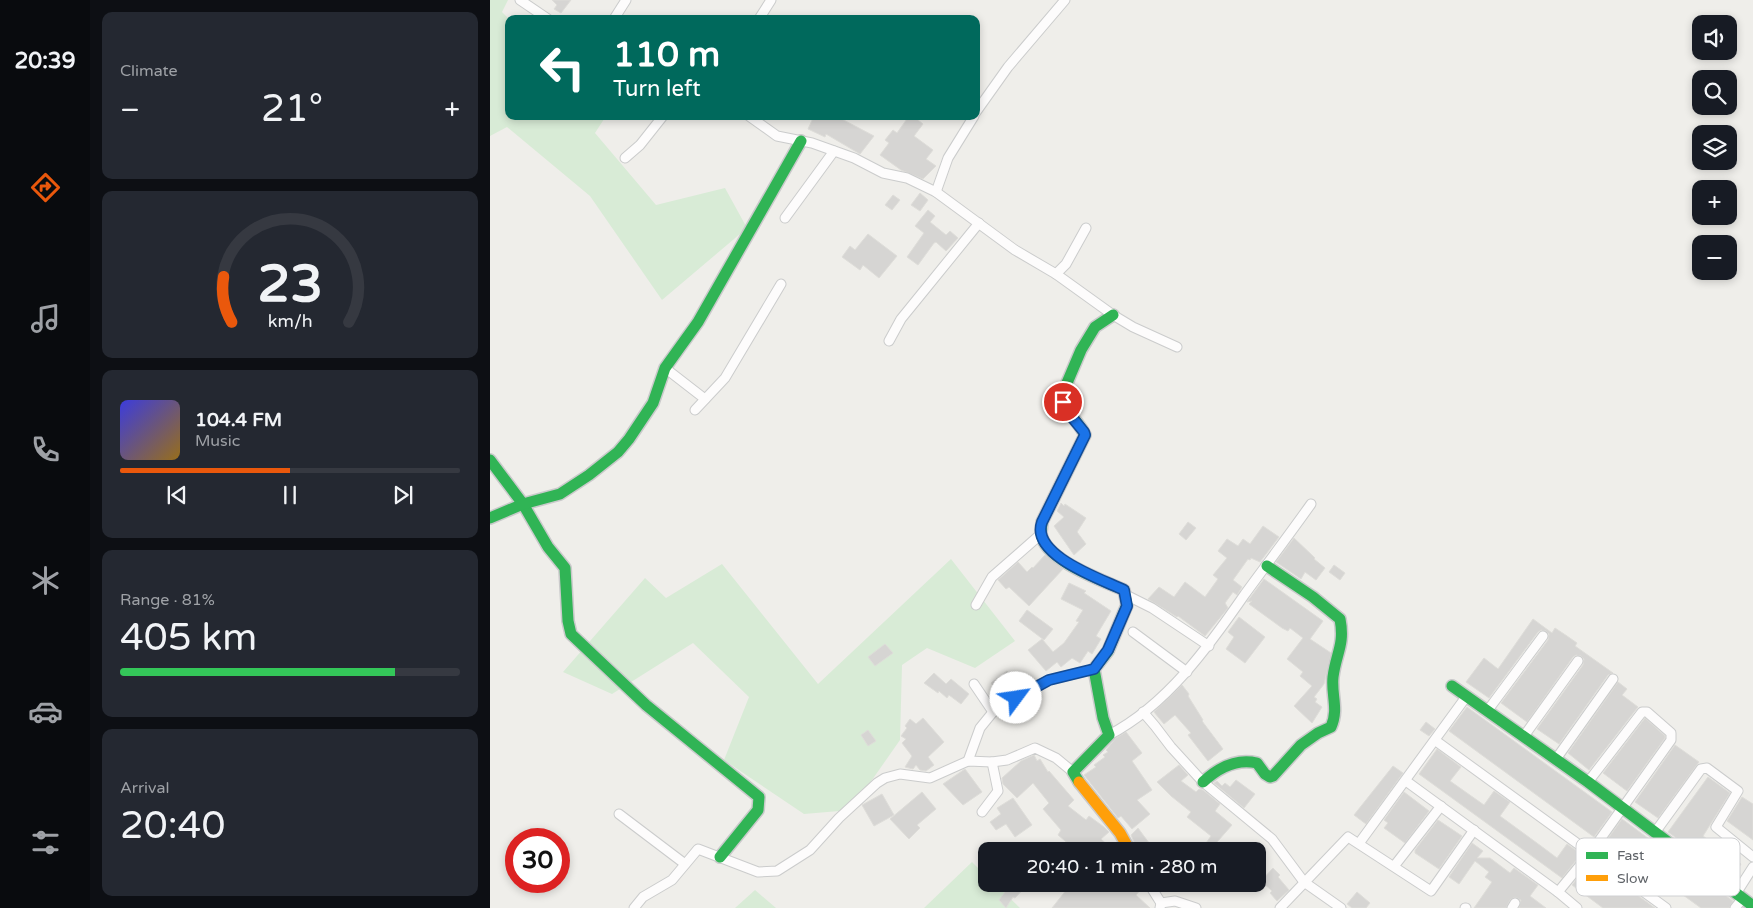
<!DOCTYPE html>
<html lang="en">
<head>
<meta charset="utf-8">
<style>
  :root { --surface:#171b24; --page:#242831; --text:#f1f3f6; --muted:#9ea1a6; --line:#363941; --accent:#ea580c }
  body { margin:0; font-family:"Varela Round",sans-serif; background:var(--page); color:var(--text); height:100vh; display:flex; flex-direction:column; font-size:19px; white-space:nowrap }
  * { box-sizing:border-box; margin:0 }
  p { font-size:16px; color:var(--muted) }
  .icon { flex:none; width:28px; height:28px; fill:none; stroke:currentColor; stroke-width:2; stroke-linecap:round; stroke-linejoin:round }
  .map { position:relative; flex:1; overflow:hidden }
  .side { display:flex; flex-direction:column; gap:12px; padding:12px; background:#0d0f14; width:400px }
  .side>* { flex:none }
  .top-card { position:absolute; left:15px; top:15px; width:475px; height:105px; border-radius:10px; box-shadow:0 2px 8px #0003; background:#00695c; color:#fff; overflow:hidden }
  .tools { position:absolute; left:1202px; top:15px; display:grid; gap:10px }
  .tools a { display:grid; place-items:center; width:45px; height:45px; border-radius:10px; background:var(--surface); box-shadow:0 2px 8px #0003; font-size:25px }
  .speed { position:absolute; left:15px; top:828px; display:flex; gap:10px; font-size:25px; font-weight:700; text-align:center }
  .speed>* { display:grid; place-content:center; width:65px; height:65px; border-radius:50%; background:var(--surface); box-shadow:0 2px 8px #0003; line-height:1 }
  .speed .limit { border:8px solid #d22; background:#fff; color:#111 }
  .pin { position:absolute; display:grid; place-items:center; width:42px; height:42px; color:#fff; margin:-21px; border:2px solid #fff; border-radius:50%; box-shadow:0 1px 5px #0007 }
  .me { position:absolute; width:55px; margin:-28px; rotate:59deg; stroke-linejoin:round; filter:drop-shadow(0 0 4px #0008) }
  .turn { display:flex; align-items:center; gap:18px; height:105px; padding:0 25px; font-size:22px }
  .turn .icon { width:65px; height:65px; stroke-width:2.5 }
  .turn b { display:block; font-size:35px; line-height:42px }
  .big { font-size:38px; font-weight:600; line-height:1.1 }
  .side .tile { flex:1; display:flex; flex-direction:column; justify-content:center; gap:8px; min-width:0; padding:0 18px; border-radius:10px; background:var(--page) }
  .side .dial { align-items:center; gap:0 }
  .dial svg { height:130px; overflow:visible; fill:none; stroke:var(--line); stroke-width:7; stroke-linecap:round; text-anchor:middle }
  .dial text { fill:var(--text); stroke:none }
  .song { display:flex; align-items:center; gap:15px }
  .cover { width:60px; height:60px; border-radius:8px; background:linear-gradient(135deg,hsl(240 70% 55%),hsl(40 70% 35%)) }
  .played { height:5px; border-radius:2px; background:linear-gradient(90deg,var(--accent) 50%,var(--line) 50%) }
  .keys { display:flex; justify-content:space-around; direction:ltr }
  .heat { display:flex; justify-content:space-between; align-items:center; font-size:28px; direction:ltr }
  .charge { height:8px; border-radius:4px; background:linear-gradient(90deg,#34c759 81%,var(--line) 0) }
  .trip { position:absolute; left:488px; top:842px; width:288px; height:50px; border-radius:10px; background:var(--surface); box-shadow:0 2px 8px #0003; font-weight:600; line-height:50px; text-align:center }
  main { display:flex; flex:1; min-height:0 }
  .tabs { display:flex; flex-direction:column; width:90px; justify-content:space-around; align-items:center; background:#090b0e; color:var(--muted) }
  .tabs .icon { width:35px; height:35px }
  .tabs .selected { color:var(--accent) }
  .tabs b { font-size:22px; color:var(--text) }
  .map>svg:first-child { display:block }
</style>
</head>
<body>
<main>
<nav class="tabs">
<b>20:39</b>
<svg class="icon selected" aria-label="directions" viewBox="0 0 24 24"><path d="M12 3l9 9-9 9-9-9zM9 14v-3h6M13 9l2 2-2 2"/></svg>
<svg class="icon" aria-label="music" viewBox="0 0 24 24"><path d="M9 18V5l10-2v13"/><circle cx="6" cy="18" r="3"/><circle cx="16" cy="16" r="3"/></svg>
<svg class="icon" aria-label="phone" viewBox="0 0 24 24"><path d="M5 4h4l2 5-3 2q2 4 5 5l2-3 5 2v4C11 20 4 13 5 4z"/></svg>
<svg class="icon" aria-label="climate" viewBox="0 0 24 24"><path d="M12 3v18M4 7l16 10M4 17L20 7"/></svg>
<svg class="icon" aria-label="car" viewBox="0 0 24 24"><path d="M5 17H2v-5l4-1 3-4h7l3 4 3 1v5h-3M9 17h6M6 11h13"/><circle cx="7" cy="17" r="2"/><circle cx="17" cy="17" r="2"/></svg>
<svg class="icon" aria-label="filters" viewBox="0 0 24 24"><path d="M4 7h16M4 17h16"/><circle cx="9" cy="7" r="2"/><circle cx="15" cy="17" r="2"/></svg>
</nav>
<section class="side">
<div class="tile"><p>Climate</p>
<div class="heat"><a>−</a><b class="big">21°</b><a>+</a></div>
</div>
<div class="tile dial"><svg viewBox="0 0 100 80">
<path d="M14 69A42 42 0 1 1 86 69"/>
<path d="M14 69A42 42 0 0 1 9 41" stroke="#ea580c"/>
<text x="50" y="56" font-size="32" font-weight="700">23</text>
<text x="50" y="72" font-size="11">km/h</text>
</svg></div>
<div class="tile">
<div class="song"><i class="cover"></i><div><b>104.4 FM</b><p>Music</p></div></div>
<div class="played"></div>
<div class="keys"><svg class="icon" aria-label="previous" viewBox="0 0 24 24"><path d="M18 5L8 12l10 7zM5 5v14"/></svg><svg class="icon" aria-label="pause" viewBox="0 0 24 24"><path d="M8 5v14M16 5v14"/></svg><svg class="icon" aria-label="next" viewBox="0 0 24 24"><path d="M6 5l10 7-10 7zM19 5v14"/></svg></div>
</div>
<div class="tile"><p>Range · 81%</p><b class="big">405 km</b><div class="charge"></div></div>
<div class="tile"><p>Arrival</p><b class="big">20:40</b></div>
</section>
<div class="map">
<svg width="1263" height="908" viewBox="0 0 1263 908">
  <rect width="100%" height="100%" fill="#efeeea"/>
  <g fill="#d8ebd6">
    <path d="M0 0H18L12 12 19 19V116H116L105 133 166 205 235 188 257 228 172 300 100 196 17 127 0 136Z"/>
    <path d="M461 559 525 641 485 668 437 648 412 665 410 740 361 810 314 814 234 760 259 697 203 643 122 694 73 672 155 578 176 598 232 564 328 684Z"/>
    <path d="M482 862 496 876V884H505L530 908H434Z"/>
    <path d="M265 890 286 908H245Z"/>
  </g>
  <g fill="#d6d5d3" stroke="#deddd9">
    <path d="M62 0H81L71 13 64 9 67 5Z"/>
    <path d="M324 116H346L384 136 370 154 336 134 335 137 318 129Z"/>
    <path d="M419 116H423L433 124 424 136 443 150 436 159 446 166 433 179 411 170 390 155 399 143 395 140 403 130 407 133Z"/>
    <path d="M430 193 438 200 430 211 421 205Z"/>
    <path d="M403 195 410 200 402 210 395 205Z"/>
    <path d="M438 210 445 216 440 222 456 235 460 231 468 238 456 251 446 242 444 243 428 265 417 257 434 233 425 226Z"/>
    <path d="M378 234 407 256 389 278 373 265 370 270 352 257 360 246 365 250Z"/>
    <path d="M571 503 574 506 575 504 596 518 587 532 596 544 584 555 564 526 574 517 567 511Z"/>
    <path d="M698 522 706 528 696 540 689 534Z"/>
    <path d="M773 526 789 537 770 562 761 558 760 560 758 559 743 580 752 587 747 595 743 592 735 603 738 608 715 636 688 616 687 617 658 599 669 587 684 597 695 582 715 597 728 579 723 575 737 558 728 551 737 539 748 546 753 539 760 544Z"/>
    <path d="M804 538 825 558 824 559 835 568 826 580 815 572 811 579 786 562Z"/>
    <path d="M555 555 573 569 539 606 519 587 516 589 508 580 528 562 537 572 542 567 543 568Z"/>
    <path d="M844 565 855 573 850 580 839 572Z"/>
    <path d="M774 579 833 621 820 639 841 653 834 684 824 697 827 699 825 702 832 707 822 723 804 706 822 686 810 676 813 672 797 659 813 638 800 628 798 631 792 628 759 604 762 601 757 602Z"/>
    <path d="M579 583 596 591 594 593 621 611 606 636 611 639 602 654 598 651 590 663 582 658 571 667 567 662 556 671 538 650 552 639 563 652 574 643 589 622 586 621 593 610 571 599Z"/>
    <path d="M537 610 563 629 554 640 529 621Z"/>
    <path d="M749 617 775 637 755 663 736 649 744 637 738 632Z"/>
    <path d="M1043 619 1062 633 1065 628 1077 636 1087 643 1085 646 1123 673 1118 675 1069 744 1047 729 1093 665 1094 659 1091 656 1086 655 1083 657 1037 722 1011 703 1058 640 1059 634 1056 631 1051 630 1048 632 999 698 976 682 994 658 1008 669Z"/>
    <path d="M395 644 403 653 385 666 378 657Z"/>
    <path d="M517 671 529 688 513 698 501 683Z"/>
    <path d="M444 673 456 684 461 679 479 694 471 704 459 695 457 698 449 691 448 693 434 683Z"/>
    <path d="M1128 682 1137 689 1132 695 1148 707 1099 770 1078 753Z"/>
    <path d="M692 685 699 694 698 696 713 720 712 721 733 749 718 761 698 735 701 733 685 715 674 724 664 712Z"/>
    <path d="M977 707 1122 812 1104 837 959 731Z"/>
    <path d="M433 718 454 742 438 757 444 765 436 771 430 770 426 765 423 769 415 767 422 756 412 743 416 739 411 736 417 728 415 726 420 719 426 724Z"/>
    <path d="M1155 718 1175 736V738L1137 791 1113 773Z"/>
    <path d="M936 722 945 729 939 736 930 730Z"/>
    <path d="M378 730 386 741 378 746 371 735Z"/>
    <path d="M636 732 652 753 642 761 662 790 647 800 660 814 642 829 631 816 628 818 594 775 606 767 604 765 615 757 613 755 618 752 616 750 626 738Z"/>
    <path d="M1185 745 1209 762 1168 818 1145 802Z"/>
    <path d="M947 749 971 767 960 781 994 805 1004 791 1020 802 1010 816 1051 846 1067 858 1077 844 1091 854 1072 878 929 774Z"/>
    <path d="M544 755 547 761 550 759 558 772 559 771 584 800 578 806 596 820 599 816 614 827 619 832 611 839 624 851H587L568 835 571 830 553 809 559 803 543 783 527 798 513 784 512 778 522 769 531 761Z"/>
    <path d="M689 765 698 775 691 781 706 792 709 789 713 790 730 804 725 811 742 825 720 850 714 846 721 836 697 817 701 812 681 796 667 782Z"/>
    <path d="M903 766 913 773 876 824 864 815Z"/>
    <path d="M475 769 492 792 473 805 453 784Z"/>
    <path d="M1218 777 1240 793 1213 836 1251 864 1244 874 1206 846 1203 850 1178 832Z"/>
    <path d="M746 780 765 794 754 808 724 783 727 781 732 786 735 783 740 787Z"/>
    <path d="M432 792 446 809 427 825 430 828 419 839 400 819Z"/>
    <path d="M914 792 939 811 915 843 894 828 898 823 894 820Z"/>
    <path d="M392 794 404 815 384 826 372 805Z"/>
    <path d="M1252 797 1263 804V840L1237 821Z"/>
    <path d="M523 798 542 825 525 837 516 824 506 830 500 822 511 814 507 808Z"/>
    <path d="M1132 819 1243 901 1239 908H1211L1117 840Z"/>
    <path d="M948 820 972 836 949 869 925 853V850Z"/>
    <path d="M648 828 665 851H648L641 835Z"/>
    <path d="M982 843 993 851 987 858H1000L1020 873 1024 868 1048 885 1040 896 1056 908H1029L1031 900 1025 897 1020 900 1016 908H984L1002 882 995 877 999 872 985 861 969 884 959 877Z"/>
    <path d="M1101 862 1117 873 1165 908H1113L1082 885Z"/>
    <path d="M783 868 790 875 788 877 799 890 787 901 780 893 782 891 771 881Z"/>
    <path d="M521 884H538L525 898 523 897 516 908 509 900Z"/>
    <path d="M581 884H645L651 889 646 895 660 908H562Z"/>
    <path d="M867 892 880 903 876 908H862L857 904Z"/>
  </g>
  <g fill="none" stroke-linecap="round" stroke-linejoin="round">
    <defs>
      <g id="street">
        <path d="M30 0 58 19"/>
        <path d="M124 19 136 0"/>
        <path d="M269 19 281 0"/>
        <path d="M486 112 518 67 575 0"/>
        <path d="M259 116 287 136 322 143 364 158 393 173 417 178 446 192 525 250 566 274 623 315 643 327 687 347"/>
        <path d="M135 158 150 145 173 116"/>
        <path d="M446 192 458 158 484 116"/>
        <path d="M295 218 344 151"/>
        <path d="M566 274 576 264 596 228"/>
        <path d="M399 341 411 319 489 223"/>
        <path d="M175 368 215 399"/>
        <path d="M205 410 235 378 291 284"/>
        <path d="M636 595 662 608 719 646"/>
        <path d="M486 605 502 577 551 534"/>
        <path d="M643 632 697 672"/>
        <path d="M484 684 503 712"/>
        <path d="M998 710 1053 636"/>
        <path d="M653 712 665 726 681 747 713 782 782 839 814 882 851 908"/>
        <path d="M619 735C677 705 719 646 755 594 777 564 799 535 821 504"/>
        <path d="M1034 736 1088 661"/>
        <path d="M946 741 1176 908"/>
        <path d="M1066 759 1123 679"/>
        <path d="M478 761 490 728 503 712 539 689 559 680 604 669"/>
        <path d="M916 781 1068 892 1087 908"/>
        <path d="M492 812 508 791 502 762"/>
        <path d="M129 814 195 864"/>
        <path d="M1166 831 1211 769 1217 768 1248 791 1226 827 1263 857"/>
        <path d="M870 842 976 697"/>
        <path d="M905 865 951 806"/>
        <path d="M659 884 671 903 670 908"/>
        <path d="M1068 892 1101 852 1181 740V733L1157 712H1152L1098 782"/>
        <path d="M1247 892 1263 867"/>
        <path d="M671 903 685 901 706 908"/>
        <path d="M144 908 153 897 182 880 208 849 268 872 287 871 320 850 349 818 387 783 395 778 410 774 440 778 478 761 502 762 517 760 545 748 566 758 583 772"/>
        <path d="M790 908 858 837 941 891 984 830"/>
        <path d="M975 908H976"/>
        <path d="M1022 908 1025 903"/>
        <path d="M1245 908 1253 898"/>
      </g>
      <g id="fast">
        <path d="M0 460 33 504 58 547 75 568 78 621 81 634 156 705 269 797 268 810 230 857"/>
        <path d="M0 518 33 504 70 494 99 475 128 452 139 439 163 403 175 368 208 322 311 141"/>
        <path d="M962 686 1098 782 1263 906"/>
        <path d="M589 782 583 772 619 735 613 718 604 669 618 651 637 605 634 590C612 580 556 561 551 534 551 530 552 525 552 522L595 435C587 418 571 411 574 390L591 350 605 327 623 315"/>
        <path d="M713 782C728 768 746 758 767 763L775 774 780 777 783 776 811 745 828 733 841 727C849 709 841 695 843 677 846 653 855 645 850 619L823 597 777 566"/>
      </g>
      <path id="slow" d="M589 782 630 833 640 851"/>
    </defs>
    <use href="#street" stroke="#cbcccc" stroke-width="11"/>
    <use href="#fast" stroke="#cacacb" stroke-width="14"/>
    <use href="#slow" stroke="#cacacb" stroke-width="14"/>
    <use href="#street" stroke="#fdfcfc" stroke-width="9"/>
    <use href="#fast" stroke="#30b455" stroke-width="11"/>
    <use href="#slow" stroke="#ff9f0a" stroke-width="11"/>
  </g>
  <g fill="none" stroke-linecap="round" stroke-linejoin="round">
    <defs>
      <path id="route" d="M526 698 559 680 604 669 618 650 637 606 634 590C611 579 540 555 552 522L595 435 594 432 581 416 573 402"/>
    </defs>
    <use href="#route" stroke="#114b97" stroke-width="12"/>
    <use href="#route" stroke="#1a73e8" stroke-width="9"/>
  </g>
  <rect x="1086" y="838" width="164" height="58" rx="8" fill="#fff" stroke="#cfd0d2" stroke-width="1"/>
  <rect x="1096" y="852" width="22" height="7" fill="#30b455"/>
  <rect x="1096" y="875" width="22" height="6" fill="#ff9f0a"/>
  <g font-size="14" fill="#5f6368">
    <text x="1127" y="860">Fast</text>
    <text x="1127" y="883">Slow</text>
  </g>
</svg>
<div class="tools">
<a><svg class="icon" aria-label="sound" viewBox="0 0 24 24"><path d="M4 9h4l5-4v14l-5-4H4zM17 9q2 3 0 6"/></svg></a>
<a><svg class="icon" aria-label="search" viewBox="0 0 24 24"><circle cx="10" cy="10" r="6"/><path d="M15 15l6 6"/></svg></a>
<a><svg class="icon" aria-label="layers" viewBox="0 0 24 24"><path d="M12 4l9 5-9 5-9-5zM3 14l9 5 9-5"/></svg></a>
<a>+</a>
<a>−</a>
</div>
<div class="speed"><div class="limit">30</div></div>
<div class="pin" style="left:573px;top:402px;background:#d93025"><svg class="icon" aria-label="arrive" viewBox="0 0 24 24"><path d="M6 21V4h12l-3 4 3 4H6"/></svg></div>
<svg class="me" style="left:526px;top:698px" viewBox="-20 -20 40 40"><circle r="19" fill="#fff"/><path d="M0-13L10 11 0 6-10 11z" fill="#1a73e8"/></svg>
<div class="trip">20:40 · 1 min · 280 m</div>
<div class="top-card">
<div class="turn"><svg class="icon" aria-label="left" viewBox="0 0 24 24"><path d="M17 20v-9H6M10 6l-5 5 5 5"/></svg><div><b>110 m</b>Turn left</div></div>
</div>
</div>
</main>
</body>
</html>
